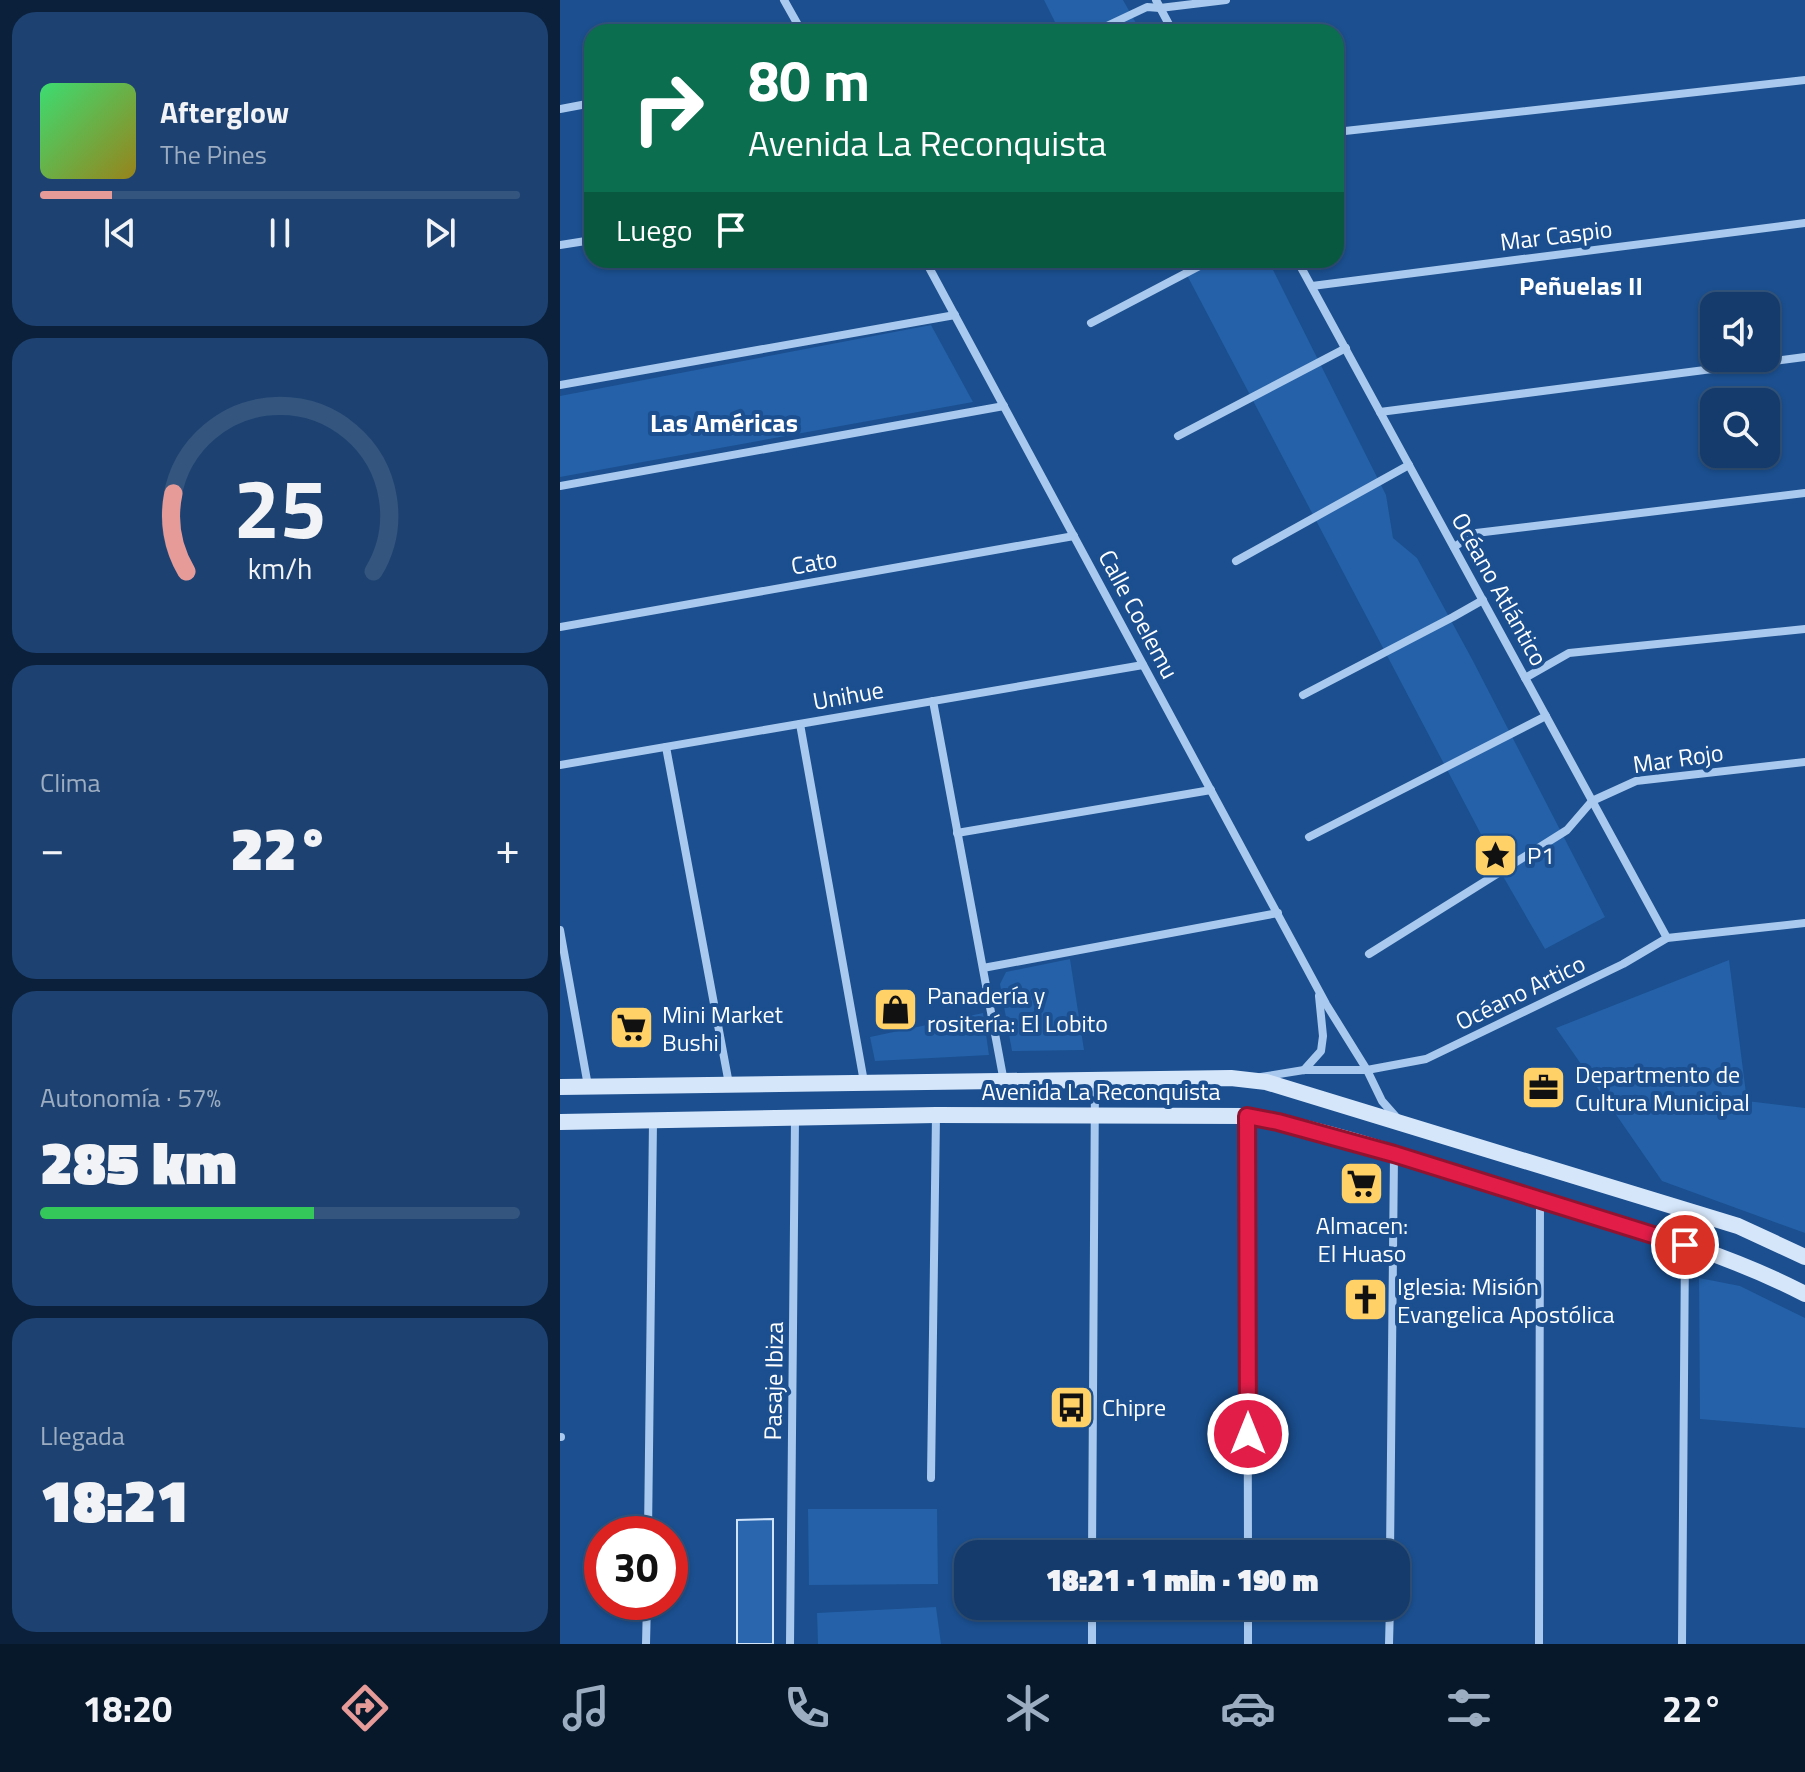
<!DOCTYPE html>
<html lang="es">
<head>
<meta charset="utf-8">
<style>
  :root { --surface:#143b6b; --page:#1d4271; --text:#f1f3f6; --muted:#9dadc1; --line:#33557e; --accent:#e69b98 }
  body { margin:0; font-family:"Titillium Web",sans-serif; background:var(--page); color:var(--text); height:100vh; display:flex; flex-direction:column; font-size:30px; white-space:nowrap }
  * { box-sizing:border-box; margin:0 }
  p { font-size:26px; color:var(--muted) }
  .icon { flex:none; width:44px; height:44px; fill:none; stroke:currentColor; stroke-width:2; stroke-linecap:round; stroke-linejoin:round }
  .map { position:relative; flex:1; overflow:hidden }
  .panel { display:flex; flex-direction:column; gap:12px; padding:12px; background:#0b203b; width:560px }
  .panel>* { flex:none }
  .banner { position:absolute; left:24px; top:24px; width:760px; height:244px; border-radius:24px; box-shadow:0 2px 6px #0004,0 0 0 2px var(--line); background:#0b6e4f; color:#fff; overflow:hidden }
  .buttons { position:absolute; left:1140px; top:292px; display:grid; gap:16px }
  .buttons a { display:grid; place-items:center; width:80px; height:80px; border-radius:16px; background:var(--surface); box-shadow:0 2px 6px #0004,0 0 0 2px var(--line); font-size:40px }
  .speed { position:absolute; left:24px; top:1516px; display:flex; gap:16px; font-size:40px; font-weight:700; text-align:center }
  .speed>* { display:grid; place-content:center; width:104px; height:104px; border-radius:50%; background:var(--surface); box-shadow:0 2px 6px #0004,0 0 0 2px var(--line); line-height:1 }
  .speed .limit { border:12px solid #d22; background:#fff; color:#111 }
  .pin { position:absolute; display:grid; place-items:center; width:68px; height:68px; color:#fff; margin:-34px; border:4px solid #fff; border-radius:50%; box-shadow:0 2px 8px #0007 }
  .me { position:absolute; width:88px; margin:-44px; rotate:0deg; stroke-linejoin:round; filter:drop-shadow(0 0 6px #0008) }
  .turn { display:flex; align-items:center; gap:28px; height:168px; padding:0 32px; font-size:36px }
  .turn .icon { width:104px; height:104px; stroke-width:2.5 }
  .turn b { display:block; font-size:56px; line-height:68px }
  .then { display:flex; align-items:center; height:76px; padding:0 32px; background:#0003; gap:16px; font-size:30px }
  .big { font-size:60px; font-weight:800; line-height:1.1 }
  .panel .card { flex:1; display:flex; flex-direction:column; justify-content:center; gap:12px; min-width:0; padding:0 28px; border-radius:24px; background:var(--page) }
  .panel .dial { align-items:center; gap:0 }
  .dial svg { height:208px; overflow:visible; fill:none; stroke:var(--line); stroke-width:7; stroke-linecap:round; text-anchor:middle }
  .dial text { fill:var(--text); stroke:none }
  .song { display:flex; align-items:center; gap:24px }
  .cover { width:96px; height:96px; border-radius:12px; background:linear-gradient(135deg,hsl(140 70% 55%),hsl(50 70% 35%)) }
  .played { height:8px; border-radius:4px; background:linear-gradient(90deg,var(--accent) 15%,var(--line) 15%) }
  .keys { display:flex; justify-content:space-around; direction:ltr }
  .heat { display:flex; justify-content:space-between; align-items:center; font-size:44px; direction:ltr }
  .charge { height:12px; border-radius:6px; background:linear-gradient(90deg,#34c759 57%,var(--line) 0) }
  .trip { position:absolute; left:394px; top:1540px; width:456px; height:80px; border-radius:24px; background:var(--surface); box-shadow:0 2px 6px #0004,0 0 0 2px var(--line); font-weight:800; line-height:80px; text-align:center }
  .dock { display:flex; height:128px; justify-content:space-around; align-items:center; background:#08182b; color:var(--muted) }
  .dock .icon { width:56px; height:56px }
  .dock .on { color:var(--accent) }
  .dock b { font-size:36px; color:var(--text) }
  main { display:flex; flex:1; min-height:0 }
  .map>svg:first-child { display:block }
</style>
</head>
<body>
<main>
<section class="panel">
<div class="card">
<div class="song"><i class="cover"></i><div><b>Afterglow</b><p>The Pines</p></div></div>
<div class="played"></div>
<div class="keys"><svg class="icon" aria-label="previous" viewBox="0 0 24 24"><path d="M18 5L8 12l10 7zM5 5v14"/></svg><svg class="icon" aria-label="pause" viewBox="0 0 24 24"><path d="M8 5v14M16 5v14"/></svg><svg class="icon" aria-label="next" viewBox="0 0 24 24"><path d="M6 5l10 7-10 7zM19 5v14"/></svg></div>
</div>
<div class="card dial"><svg viewBox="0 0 100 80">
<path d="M14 69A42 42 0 1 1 86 69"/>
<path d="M14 69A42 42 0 0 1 9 39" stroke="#e69b98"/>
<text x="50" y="56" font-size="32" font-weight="700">25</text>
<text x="50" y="72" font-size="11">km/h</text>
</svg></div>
<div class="card"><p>Clima</p>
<div class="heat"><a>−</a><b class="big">22°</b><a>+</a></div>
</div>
<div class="card"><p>Autonomía · 57%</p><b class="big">285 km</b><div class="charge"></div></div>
<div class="card"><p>Llegada</p><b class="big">18:21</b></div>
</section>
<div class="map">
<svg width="1245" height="1644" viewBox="0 0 1245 1644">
  <rect width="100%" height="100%" fill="#1b4f8f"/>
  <g fill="#2461a8">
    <path d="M484 0H563L581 32H500Z"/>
    <path d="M619 260H708L826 495 833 538 857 558 913 661 1045 917 985 949 944 878Z"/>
    <path d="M371 325 413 402 0 477V396Z"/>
    <path d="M510 959 524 1050 452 1051 440 984 446 972Z"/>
    <path d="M1169 960 1187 1101 1245 1108V1233L1102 1181 996 1028Z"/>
    <path d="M423 1013 429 1055 315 1061 310 1037Z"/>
    <path d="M1139 1278 1180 1286 1245 1318V1428L1140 1419Z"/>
    <path d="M248 1509H377L378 1584 249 1585Z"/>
    <path d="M376 1607 381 1644H258L257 1613Z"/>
  </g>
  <path fill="#2a66ad" stroke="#cfe3fa" stroke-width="2" d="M213 1519V1644H177V1520Z"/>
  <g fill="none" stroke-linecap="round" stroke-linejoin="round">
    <g stroke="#a9c9ee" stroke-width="8">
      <path d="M224 0 242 32"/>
      <path d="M596 0 613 32"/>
      <path d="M534 32 587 7 600 8 666 0"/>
      <path d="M0 109 32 103"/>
      <path d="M776 132 1245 80"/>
      <path d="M0 245 32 240"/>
      <path d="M365 260 766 1004 807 1070 822 1101 837 1118"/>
      <path d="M737 260 1107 938"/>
      <path d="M752 286 1245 223"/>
      <path d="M531 323 651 260"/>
      <path d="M0 385 395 315"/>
      <path d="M820 412 1245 357"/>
      <path d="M618 436 786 348"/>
      <path d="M0 486 444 406"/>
      <path d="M894 547 916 533 1245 493"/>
      <path d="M676 561 849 465"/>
      <path d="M0 627 514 536"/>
      <path d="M965 678 1009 653 1245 629"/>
      <path d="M743 695 893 617 923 600"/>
      <path d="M373 701 444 1082"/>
      <path d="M240 724 304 1082"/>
      <path d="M106 747 169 1084"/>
      <path d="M0 765 583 665"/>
      <path d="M397 833 651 790"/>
      <path d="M749 837 986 716"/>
      <path d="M0 930 28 1086"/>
      <path d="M809 954 1007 830 1032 801 1076 781 1245 762"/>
      <path d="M423 968 718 913"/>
      <path d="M744 1070 761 1051 763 1036 759 996"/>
      <path d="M701 1077 744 1070H807L866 1059 1063 964 1107 938 1245 923"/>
      <path d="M687 1116 688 1554"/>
      <path d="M0 1437H1"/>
      <path d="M371 1478 376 1115"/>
      <path d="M88 1534 93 1121"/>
      <path d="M532 1554 535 1080"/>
      <path d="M830 1554 834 1154"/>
      <path d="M688 1606V1644"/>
      <path d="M86 1644 87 1602"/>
      <path d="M230 1644 235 1118"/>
      <path d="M532 1644V1606"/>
      <path d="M829 1644 830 1606"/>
      <path d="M979 1644 980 1200"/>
      <path d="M1122 1644 1125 1245"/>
    </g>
    <g stroke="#d6e6fa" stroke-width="16">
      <path d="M0 1087 671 1078 706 1082 1178 1226 1245 1257"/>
      <path d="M0 1122 376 1115 687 1116C779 1131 869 1165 957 1193 1054 1223 1155 1247 1245 1294"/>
    </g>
  </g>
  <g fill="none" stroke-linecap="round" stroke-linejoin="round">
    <defs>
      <path id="route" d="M688 1434 687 1116 718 1122 834 1154 1125 1245"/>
    </defs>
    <use href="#route" stroke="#92132f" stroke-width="20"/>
    <use href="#route" stroke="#e11d48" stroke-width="14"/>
  </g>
  <defs>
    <symbol id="sight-square" viewBox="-11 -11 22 22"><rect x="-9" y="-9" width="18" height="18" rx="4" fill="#ffd166" stroke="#1b4f8f"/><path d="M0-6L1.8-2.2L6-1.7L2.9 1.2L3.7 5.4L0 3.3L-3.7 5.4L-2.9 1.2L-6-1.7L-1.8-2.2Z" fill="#111"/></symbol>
    <symbol id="shop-square" viewBox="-11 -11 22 22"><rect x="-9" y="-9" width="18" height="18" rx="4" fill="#ffd166" stroke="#1b4f8f"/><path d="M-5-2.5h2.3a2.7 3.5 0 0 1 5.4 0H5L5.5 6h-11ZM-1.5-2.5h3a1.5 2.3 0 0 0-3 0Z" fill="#111"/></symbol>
    <symbol id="supermarket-square" viewBox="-11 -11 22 22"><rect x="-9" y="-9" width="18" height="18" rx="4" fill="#ffd166" stroke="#1b4f8f"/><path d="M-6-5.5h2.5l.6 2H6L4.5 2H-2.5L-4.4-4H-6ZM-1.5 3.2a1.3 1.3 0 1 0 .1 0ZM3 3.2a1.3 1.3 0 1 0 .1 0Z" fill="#111"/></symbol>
    <symbol id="office-square" viewBox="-11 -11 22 22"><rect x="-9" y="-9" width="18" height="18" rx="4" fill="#ffd166" stroke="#1b4f8f"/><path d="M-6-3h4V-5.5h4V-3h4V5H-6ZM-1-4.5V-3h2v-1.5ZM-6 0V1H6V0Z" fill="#111"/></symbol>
    <symbol id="church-square" viewBox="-11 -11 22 22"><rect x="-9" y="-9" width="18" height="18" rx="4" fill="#ffd166" stroke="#1b4f8f"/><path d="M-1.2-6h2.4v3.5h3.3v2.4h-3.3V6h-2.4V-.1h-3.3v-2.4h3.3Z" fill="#111"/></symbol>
    <symbol id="bus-square" viewBox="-11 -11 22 22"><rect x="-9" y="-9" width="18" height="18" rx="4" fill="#ffd166" stroke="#1b4f8f"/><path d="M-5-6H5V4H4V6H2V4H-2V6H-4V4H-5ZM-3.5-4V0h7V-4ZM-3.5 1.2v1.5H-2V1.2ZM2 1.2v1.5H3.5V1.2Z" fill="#111"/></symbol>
  </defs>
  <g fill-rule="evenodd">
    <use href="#sight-square" x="910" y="830" width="51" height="51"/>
    <use href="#shop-square" x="310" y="984" width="51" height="51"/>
    <use href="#supermarket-square" x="46" y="1002" width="51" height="51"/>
    <use href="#office-square" x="958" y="1062" width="51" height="51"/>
    <use href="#supermarket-square" x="776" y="1158" width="51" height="51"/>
    <use href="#church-square" x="780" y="1274" width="51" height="51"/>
    <use href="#bus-square" x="486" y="1382" width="51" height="51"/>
  </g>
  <g text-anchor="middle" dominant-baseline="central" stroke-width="8" stroke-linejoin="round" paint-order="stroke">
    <g font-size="24" fill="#fff" stroke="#1b4f8f">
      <text transform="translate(996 235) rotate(-7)">Mar Caspio</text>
      <text transform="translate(254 562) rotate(-10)">Cato</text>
      <text transform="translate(940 589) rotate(61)">Océano Atlántico</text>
      <text transform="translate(579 614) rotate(62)">Calle Coelemu</text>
      <text transform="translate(288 695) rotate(-10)">Unihue</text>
      <text transform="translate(1118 758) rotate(-8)">Mar Rojo</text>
      <text transform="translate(960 992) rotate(-26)">Océano Artico</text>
      <text x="541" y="1091">Avenida La Reconquista</text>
      <text transform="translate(213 1381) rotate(-89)">Pasaje Ibiza</text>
    </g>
    <g font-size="24" fill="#fff" stroke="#1b4f8f" text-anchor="start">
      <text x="967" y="855">P1</text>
      <text x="367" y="995">Panadería y<tspan x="367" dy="28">rositería: El Lobito</tspan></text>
      <text x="102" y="1014">Mini Market<tspan x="102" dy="28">Bushi</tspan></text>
      <text x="1015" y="1074">Departmento de<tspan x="1015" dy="28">Cultura Municipal</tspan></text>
      <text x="802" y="1225" text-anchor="middle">Almacen:<tspan x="802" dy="28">El Huaso</tspan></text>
      <text x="837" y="1286">Iglesia: Misión<tspan x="837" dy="28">Evangelica Apostólica</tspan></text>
      <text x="542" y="1407">Chipre</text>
    </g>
    <g font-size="26" font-weight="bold" fill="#fff" stroke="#1b4f8f">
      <text x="1021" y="285">Peñuelas II</text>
      <text x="164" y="422">Las Américas</text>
    </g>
  </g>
</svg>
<div class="buttons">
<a><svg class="icon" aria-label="sound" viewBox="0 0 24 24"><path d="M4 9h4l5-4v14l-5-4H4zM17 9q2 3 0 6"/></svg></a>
<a><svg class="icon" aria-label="search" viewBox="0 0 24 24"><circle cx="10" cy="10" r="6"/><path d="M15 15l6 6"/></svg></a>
</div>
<div class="speed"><div class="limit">30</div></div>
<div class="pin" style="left:1125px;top:1245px;background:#d93025"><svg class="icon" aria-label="arrive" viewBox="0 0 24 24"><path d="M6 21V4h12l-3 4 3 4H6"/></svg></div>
<svg class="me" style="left:688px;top:1434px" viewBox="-20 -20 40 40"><circle r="17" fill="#e11d48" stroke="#fff" stroke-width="3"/><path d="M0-11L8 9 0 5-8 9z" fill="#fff"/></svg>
<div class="trip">18:21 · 1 min · 190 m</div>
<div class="banner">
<div class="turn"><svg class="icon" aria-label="right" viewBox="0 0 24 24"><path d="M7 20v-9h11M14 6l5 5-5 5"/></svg><div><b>80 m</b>Avenida La Reconquista</div></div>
<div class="then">Luego<svg class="icon" aria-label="arrive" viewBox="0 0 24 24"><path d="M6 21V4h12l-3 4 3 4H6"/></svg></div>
</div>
</div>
</main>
<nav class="dock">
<b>18:20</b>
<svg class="icon on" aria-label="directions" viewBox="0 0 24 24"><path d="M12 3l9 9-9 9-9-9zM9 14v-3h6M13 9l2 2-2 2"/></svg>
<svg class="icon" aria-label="music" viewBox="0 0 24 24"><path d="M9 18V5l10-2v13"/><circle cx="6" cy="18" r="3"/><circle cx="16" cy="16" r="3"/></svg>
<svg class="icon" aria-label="phone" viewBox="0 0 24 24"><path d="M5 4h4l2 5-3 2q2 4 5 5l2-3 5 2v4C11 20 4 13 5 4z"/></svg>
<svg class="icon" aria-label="climate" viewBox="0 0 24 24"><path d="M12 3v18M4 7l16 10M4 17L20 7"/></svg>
<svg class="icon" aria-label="car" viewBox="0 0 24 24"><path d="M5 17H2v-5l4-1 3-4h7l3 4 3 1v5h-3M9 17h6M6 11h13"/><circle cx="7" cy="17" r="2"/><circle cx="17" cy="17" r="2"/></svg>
<svg class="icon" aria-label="filters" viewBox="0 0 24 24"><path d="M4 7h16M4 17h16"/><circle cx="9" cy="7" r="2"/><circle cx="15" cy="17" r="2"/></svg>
<b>22°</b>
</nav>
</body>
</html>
